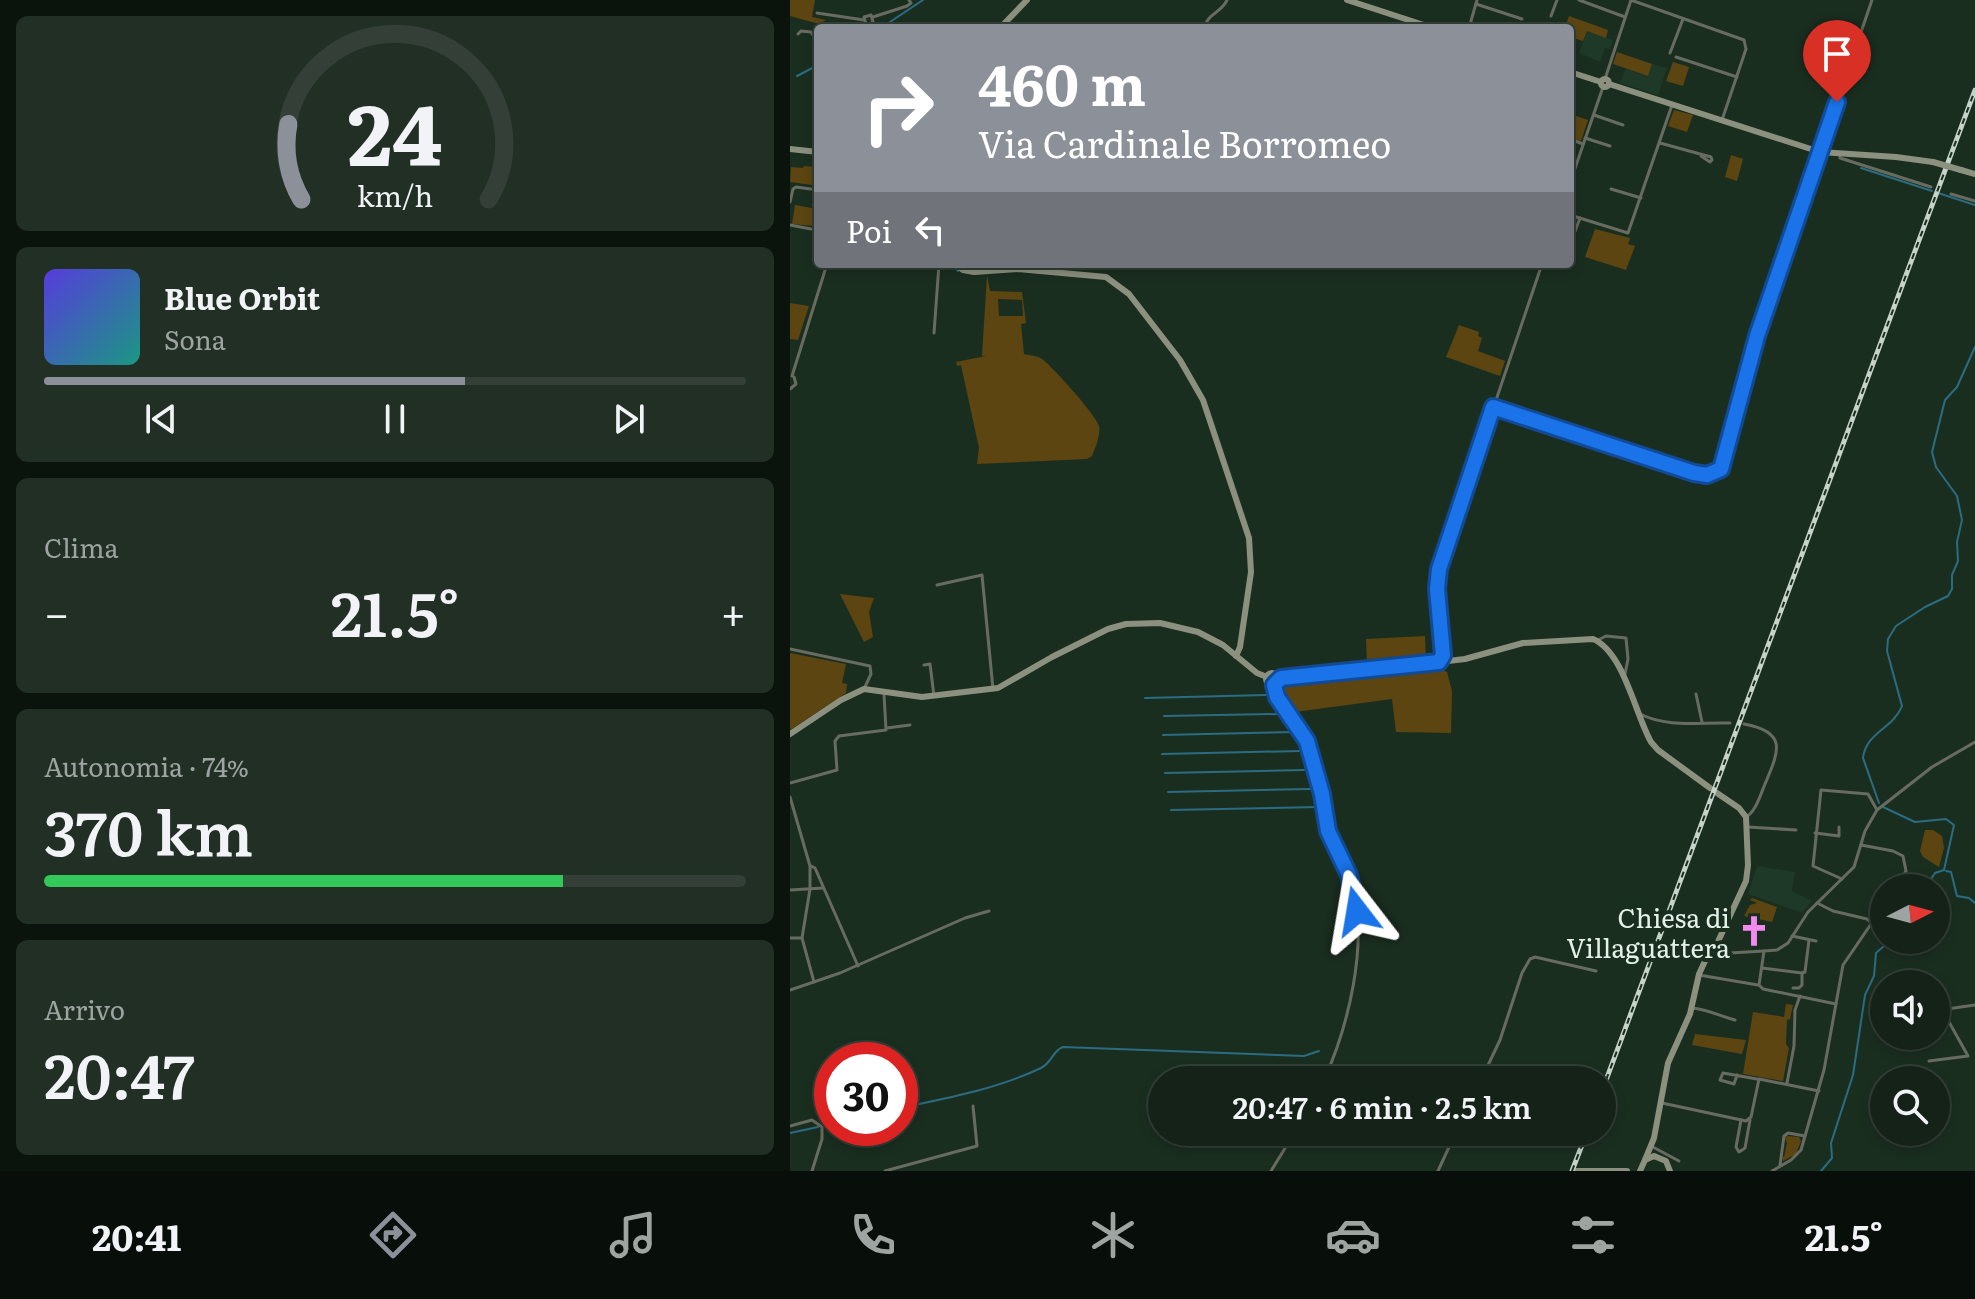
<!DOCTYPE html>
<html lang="it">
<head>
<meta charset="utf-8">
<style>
  :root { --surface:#142218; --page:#212f25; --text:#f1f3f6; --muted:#9da4a2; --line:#333f37; --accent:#8c9099 }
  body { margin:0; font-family:Literata,serif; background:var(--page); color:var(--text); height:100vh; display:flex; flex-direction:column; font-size:30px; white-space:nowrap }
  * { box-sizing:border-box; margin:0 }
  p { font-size:26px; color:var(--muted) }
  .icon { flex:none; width:44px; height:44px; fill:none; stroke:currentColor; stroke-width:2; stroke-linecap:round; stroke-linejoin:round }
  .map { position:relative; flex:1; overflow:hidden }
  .panel { display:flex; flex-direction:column; gap:16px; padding:16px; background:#0b130d; width:790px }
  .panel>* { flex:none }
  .guide { position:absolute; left:24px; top:24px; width:760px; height:244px; border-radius:8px; box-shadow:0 4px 12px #0003,0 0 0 2px var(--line); background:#8c9099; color:#fff; overflow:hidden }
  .needle { width:52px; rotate:84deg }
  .buttons { position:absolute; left:1080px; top:874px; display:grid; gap:16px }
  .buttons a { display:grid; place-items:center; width:80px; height:80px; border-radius:50%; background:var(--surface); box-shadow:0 4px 12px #0003,0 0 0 2px var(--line); font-size:40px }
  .speed { position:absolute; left:24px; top:1042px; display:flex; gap:16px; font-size:40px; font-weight:700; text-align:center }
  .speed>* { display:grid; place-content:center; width:104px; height:104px; border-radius:50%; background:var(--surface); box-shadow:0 4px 12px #0003,0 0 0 2px var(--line); line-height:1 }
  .speed .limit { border:12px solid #d22; background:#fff; color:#111 }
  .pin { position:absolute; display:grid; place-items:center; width:68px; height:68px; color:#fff; margin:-82px -34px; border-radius:50% 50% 50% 0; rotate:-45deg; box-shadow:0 0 8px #0007 }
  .pin .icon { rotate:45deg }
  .me { position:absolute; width:88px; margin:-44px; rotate:346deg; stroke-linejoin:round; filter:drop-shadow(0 0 6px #0008) }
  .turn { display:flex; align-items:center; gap:28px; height:168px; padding:0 32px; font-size:36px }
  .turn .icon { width:104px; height:104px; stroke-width:2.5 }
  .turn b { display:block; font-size:56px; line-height:68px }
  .then { display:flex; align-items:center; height:76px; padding:0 32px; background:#0003; gap:16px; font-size:30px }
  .big { font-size:60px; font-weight:600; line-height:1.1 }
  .panel .widget { flex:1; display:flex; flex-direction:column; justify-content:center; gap:12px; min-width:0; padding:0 28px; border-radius:12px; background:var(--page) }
  .panel .dial { align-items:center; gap:0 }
  .dial svg { height:208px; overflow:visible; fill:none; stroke:var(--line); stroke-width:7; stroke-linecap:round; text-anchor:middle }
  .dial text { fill:var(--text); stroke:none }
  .song { display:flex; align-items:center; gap:24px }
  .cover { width:96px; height:96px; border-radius:12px; background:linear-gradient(135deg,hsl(250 70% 55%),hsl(170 70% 35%)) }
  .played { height:8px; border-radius:4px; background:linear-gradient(90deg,var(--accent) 60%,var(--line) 60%) }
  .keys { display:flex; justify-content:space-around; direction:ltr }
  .heat { display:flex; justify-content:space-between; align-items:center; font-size:44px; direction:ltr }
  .charge { height:12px; border-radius:6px; background:linear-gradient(90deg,#34c759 74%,var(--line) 0) }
  .trip { position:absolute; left:358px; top:1066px; width:468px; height:80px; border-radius:40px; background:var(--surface); box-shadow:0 4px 12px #0003,0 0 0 2px var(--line); font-weight:600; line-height:80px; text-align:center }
  .tabs { display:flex; height:128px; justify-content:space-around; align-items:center; background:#080e0a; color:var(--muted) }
  .tabs .icon { width:56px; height:56px }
  .tabs .on { color:var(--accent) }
  .tabs b { font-size:36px; color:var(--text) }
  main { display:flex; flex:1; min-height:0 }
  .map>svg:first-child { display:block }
</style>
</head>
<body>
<main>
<section class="panel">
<div class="widget dial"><svg viewBox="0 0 100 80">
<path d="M14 69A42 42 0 1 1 86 69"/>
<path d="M14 69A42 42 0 0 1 9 40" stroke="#8c9099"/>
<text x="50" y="56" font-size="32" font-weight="700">24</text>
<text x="50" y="72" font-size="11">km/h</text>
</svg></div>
<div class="widget">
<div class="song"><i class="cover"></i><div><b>Blue Orbit</b><p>Sona</p></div></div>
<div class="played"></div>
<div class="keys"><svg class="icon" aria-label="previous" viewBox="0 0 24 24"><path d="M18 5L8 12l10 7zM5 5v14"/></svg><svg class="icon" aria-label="pause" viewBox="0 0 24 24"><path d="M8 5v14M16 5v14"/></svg><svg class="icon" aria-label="next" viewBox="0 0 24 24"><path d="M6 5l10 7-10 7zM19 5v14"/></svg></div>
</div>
<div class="widget"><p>Clima</p>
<div class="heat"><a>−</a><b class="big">21.5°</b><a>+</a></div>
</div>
<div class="widget"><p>Autonomia · 74%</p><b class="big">370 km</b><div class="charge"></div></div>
<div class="widget"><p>Arrivo</p><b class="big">20:47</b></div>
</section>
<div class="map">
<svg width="1185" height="1171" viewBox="0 0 1185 1171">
  <rect width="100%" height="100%" fill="#1a2e20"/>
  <g fill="#1e3927">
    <path d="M797 31 823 40 820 49 815 48 810 62 789 53Z"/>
    <path d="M862 64 877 68 868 95 830 83 836 69 858 76Z"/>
    <path d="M967 866 1005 872 1002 891 1022 901 1012 913 958 894Z"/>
  </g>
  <g fill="#5c4510" fill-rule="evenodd">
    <path d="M0 0H25L22 17 36 20 29 24 0 16Z"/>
    <path d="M779 16 818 30 816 38 797 31 793 41 780 37V28H775Z"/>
    <path d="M827 52 862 64 858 76 823 64Z"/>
    <path d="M883 62 899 67 893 86 876 81Z"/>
    <path d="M884 110 903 115 897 132 878 126Z"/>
    <path d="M780 114 798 120 791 141 780 138Z"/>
    <path d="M941 155 953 159 947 181 935 177Z"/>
    <path d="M14 166 25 167 22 185 0 182 1 167 13 168Z"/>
    <path d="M5 205 27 209 28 206V246H23L24 226 2 224Z"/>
    <path d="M805 229 840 238 838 244 845 246 836 270 795 257Z"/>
    <path d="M197 275 200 291 232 292 236 323 231 324 234 354C241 356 246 355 252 359 262 366 307 416 309 426 311 435 305 448 302 456L297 459 187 464 189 448 171 365 167 366 166 362 196 356H192ZM208 299 232 300 233 316H209Z"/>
    <path d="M0 303 19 306 8 340 0 339Z"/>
    <path d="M669 325 689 332 688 336 692 338 688 351 715 361 710 376 656 357Z"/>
    <path d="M50 594 84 598 79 612 83 637 74 642Z"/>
    <path d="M635 636 636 658 577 662 576 639Z"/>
    <path d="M0 653 56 664 52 683 57 684 56 693 0 730Z"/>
    <path d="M646 667 657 672 662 691 661 733 606 732 602 699 505 712 492 694 491 688 494 683Z"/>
    <path d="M1135 830H1143L1152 836 1154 848 1149 867 1133 857 1130 851Z"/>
    <path d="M962 898 987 907 982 922 954 916 960 905 967 903 960 900Z"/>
    <path d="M996 1004 1003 1005 1000 1019 997 1020 996 1044 999 1048 993 1081 953 1074 963 1012 994 1017Z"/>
    <path d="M905 1034 956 1040 952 1054 902 1045Z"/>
    <path d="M997 1136 1009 1137 1011 1141 1006 1154 993 1161 992 1156 994 1157 997 1143 995 1138Z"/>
  </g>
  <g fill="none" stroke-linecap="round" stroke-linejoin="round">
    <g stroke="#2b6c82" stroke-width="2">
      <path d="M91 28 133 0"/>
      <path d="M7 76 28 65"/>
      <path d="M1071 168 1142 191"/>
      <path d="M1148 193 1185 205"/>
      <path d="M161 264 168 271"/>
      <path d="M174 267 199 268"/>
      <path d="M355 698 476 695"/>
      <path d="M374 716 488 714"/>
      <path d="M373 735 505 732"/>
      <path d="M372 754 509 751"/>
      <path d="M375 773 514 770"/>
      <path d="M378 792 520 789"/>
      <path d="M1089 803 1073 758C1076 732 1103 729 1112 706L1097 651 1098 639 1106 626 1135 607 1158 596 1162 589V575L1168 561 1167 542 1172 520 1167 496 1146 467 1142 452 1155 400 1167 387 1185 347"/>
      <path d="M1093 807 1125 822 1156 819 1164 825 1154 870 1145 873 1135 888"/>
      <path d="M381 810 529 807"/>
      <path d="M1156 871 1161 872 1167 896 1179 898 1185 903"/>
      <path d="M110 1108C158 1098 207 1089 251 1068 262 1063 262 1051 273 1047L514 1056 529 1051"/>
      <path d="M37 1126 42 1124"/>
      <path d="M0 1133 28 1127"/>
      <path d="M1031 1171 1042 1158 1041 1143 1063 1075 1075 995 1084 976 1086 953 1101 940"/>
    </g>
    <g stroke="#686b60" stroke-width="3">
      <path d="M789 0 835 17"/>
      <path d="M686 4 732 19"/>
      <path d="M27 13 74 20"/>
      <path d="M761 16 767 0"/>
      <path d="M83 17 117 6 121 3 119 0"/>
      <path d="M73 28 83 22 81 15 74 17 76 24"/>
      <path d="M414 28C418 13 431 13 437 0"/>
      <path d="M679 28 687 0"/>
      <path d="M8 34 11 31 21 32 28 43"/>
      <path d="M880 53 893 19"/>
      <path d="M886 57 947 77"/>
      <path d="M815 79 841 0 954 40 956 49 932 120"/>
      <path d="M804 115 833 125"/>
      <path d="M795 138 820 146"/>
      <path d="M780 139 793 144"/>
      <path d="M870 143 921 157 922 160 920 162 911 156"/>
      <path d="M1050 155V158L1141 187"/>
      <path d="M780 183 813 87"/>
      <path d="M821 189 851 198"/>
      <path d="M1161 194 1185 201"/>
      <path d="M0 202 3 189 6 187 28 190"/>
      <path d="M780 215 838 233 882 105"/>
      <path d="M0 225 21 229"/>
      <path d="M781 242 790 218"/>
      <path d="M129 264 147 265"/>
      <path d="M144 333 149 264"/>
      <path d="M2 376 37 264"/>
      <path d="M0 389 6 384 4 377"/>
      <path d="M703 407 904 473 917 475 931 469 967 336 1082 0"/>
      <path d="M147 585 192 575 203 689"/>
      <path d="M808 640 816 636 836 638 838 659 835 674"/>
      <path d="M0 649 80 666 81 674 74 689"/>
      <path d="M653 655 647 589 649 569 752 264"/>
      <path d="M134 665 140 664 144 696"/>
      <path d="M484 685C488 708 509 722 517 743 529 771 531 803 539 832 544 852 558 868 563 888 578 946 558 1027 534 1080"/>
      <path d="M906 694 912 722"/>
      <path d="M850 714C878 728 908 722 940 723"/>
      <path d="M954 724C998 732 989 751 975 784 970 796 966 811 956 817"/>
      <path d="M97 728 120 725"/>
      <path d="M0 783 47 770 45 741 49 736 96 730 94 694"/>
      <path d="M0 797 20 866V889L12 938 24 982"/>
      <path d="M958 827 1006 830"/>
      <path d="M1025 833 1049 836V827"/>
      <path d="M1071 845 1103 851 1113 856 1116 871 1106 888"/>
      <path d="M21 866 25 868 68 966"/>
      <path d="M1052 879 1023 866 1031 790 1078 794 1087 810"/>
      <path d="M0 890 33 888"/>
      <path d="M1027 903 1043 911 1077 919 1082 923"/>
      <path d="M1002 936 1026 941"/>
      <path d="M0 938H12"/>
      <path d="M925 948 940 953 974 951 987 950 998 943 1018 912 1064 867 1075 831 1087 810 1142 767 1185 742"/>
      <path d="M974 951 969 985 973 989 1046 1004"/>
      <path d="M972 968 1012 973 1015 972 1019 940"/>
      <path d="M909 975 968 985"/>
      <path d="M1003 988H1009L1012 985V973"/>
      <path d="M0 990 50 973 175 918 199 911"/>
      <path d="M903 1008C918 1010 931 1016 945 1020"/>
      <path d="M1139 1061 1178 1056 1154 1013 1157 1009 1185 1005"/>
      <path d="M947 1075 944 1084 930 1080 933 1073 967 1079"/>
      <path d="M691 1080 710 1040 732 973 740 959 745 957 806 971"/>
      <path d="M997 1083 1004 1046 1005 1010 1010 996"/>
      <path d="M872 1103 956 1121 961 1117 969 1079 1029 1091"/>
      <path d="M951 1120 946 1147 949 1152 955 1148 960 1120"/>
      <path d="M0 1126 22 1120 32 1127V1139L22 1171"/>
      <path d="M861 1146 889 1161"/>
      <path d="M990 1165 994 1136 998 1133 1015 1136"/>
      <path d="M95 1171 187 1146 183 1106"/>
      <path d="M481 1171 505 1132"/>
      <path d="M648 1171 666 1132"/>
      <path d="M982 1171 1001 1160 1011 1150 1034 1070 1053 965 1094 905"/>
    </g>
    <g stroke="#8c907f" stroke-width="6">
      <path d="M557 0 643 28"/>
      <path d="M210 28 237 0"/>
      <path d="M780 72 811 82"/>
      <circle cx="815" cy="83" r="4"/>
      <path d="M819 84 1030 152 1106 157 1143 162"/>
      <path d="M0 149 28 152"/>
      <path d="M1171 170 1185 174"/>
      <path d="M165 264 173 270 184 272 228 269 316 277 339 294 390 360 413 400 459 538 461 572 450 647 446 656"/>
      <circle cx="482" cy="679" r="6"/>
      <path d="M488 679 649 662 655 665 658 661 675 659 733 643 803 639C834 652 845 714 861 742L868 750 920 788"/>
      <path d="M0 734 51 700 74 689 132 697 208 688 262 657 318 629 336 624 370 623 408 632 433 645 467 673 477 677"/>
      <path d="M855 1160 864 1138 878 1063 900 1014 909 974 915 961 925 948 956 881 958 865 956 817 949 808 924 791"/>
      <path d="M785 1171H837"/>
      <path d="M850 1171 855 1160 864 1156 876 1161 880 1171"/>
    </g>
    <defs>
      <g id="rail">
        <path d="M812 1091 1185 90"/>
        <path d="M782 1171 797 1132"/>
      </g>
    </defs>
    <use href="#rail" stroke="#c5d3c9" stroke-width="5"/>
    <use href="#rail" stroke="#1a2e20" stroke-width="2" stroke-dasharray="6" stroke-linecap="butt"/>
    <path stroke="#8c907f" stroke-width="6" d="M1143 162 1171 170"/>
  </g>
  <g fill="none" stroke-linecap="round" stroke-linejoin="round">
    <defs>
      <path id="route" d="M567 911 559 875 538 831 532 794 517 741 487 697 484 685 491 678 649 662 653 655 647 589 649 569 703 407 904 473 917 475 931 469 967 336 1047 102"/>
    </defs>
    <use href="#route" stroke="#114b97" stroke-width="20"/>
    <use href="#route" stroke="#1a73e8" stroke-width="14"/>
  </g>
  <defs>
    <symbol id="church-bare" viewBox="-9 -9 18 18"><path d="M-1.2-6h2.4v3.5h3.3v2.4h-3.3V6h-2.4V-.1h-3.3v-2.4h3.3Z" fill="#f38af1" stroke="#1a2e20" stroke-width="2.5" paint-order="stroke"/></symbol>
  </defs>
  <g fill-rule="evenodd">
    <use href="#church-bare" x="942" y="909" width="44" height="44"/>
  </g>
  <g text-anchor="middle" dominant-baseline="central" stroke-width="8" stroke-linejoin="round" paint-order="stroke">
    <g font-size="26" fill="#e4f1e8" stroke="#1a2e20" text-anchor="end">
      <text x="940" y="916">Chiesa di<tspan x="940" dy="30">Villaguattera</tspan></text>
    </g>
  </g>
</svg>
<div class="buttons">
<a><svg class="needle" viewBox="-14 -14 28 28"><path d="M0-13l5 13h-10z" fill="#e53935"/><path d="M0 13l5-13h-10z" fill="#9da4a2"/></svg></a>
<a><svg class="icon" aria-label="sound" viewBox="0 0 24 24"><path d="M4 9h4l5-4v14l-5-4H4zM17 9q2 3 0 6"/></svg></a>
<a><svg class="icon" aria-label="search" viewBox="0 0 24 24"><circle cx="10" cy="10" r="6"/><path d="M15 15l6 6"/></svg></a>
</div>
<div class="speed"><div class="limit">30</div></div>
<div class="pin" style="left:1047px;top:102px;background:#d93025"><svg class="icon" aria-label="arrive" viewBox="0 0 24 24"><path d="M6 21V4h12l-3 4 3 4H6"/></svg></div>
<svg class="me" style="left:567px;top:911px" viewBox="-20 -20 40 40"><path d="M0-17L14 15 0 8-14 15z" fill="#1a73e8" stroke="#fff" stroke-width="4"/></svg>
<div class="trip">20:47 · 6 min · 2.5 km</div>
<div class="guide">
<div class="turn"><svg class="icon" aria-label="right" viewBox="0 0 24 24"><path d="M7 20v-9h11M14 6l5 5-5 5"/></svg><div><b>460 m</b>Via Cardinale Borromeo</div></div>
<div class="then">Poi<svg class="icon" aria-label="left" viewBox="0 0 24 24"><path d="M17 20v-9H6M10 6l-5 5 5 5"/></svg></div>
</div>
</div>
</main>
<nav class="tabs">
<b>20:41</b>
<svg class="icon on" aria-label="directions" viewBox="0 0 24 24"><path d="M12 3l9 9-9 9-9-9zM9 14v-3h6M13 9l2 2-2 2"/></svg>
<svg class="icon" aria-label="music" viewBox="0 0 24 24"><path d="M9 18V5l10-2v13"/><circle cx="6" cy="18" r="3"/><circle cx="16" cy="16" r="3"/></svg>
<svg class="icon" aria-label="phone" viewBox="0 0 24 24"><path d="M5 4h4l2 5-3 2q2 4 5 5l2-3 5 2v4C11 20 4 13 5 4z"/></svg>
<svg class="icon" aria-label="climate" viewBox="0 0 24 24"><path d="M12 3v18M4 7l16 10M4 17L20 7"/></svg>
<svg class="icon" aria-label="car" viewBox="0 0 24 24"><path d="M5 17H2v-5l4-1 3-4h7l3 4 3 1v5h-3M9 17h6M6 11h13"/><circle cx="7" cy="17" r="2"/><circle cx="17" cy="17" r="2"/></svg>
<svg class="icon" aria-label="filters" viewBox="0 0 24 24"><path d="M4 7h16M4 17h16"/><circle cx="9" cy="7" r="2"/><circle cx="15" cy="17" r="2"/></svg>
<b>21.5°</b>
</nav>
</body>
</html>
